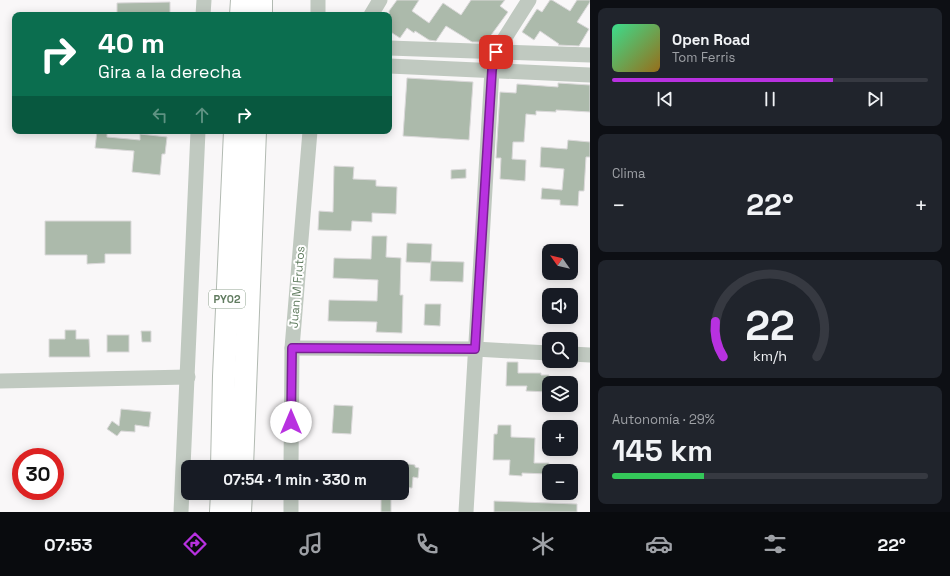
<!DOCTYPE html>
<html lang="es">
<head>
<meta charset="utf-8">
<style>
  :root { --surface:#171b24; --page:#20242c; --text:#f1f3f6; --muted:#9ea1a6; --line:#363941; --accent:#b831e0 }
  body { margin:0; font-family:"Space Grotesk",sans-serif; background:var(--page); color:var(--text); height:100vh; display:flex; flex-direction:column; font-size:15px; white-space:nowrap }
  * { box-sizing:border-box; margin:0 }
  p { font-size:13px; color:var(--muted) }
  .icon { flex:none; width:22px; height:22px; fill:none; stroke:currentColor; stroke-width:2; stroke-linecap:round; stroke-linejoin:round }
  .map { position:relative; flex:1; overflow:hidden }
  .sheet { display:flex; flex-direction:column; gap:8px; padding:8px; background:#0d0f14; width:360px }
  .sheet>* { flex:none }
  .top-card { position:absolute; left:12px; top:12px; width:380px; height:122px; border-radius:8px; box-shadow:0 2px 10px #0003; background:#0b6e4f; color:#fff; overflow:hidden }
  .needle { width:26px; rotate:304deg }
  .buttons { position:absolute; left:542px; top:244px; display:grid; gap:8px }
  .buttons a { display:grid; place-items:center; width:36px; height:36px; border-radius:8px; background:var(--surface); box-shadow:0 2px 10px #0003; font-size:20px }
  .speed { position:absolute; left:12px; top:448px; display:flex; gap:8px; font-size:20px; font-weight:700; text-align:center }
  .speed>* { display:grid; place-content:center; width:52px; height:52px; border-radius:50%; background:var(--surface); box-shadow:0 2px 10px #0003; line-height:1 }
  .speed .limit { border:6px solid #d22; background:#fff; color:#111 }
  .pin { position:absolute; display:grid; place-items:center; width:34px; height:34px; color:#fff; margin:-17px; border-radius:8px; box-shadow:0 2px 6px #0006 }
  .me { position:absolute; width:44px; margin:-22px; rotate:0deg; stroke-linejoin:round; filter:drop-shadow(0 0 3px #0008) }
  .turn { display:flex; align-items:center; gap:14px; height:84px; padding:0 20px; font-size:18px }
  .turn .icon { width:52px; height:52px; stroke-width:2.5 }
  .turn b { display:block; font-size:28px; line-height:34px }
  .lanes { display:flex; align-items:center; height:38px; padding:0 20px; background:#0003; justify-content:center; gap:20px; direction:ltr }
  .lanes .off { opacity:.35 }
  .big { font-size:30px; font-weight:800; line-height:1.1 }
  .sheet .widget { flex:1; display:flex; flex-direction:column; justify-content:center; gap:6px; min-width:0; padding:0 14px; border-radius:8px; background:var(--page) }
  .sheet .dial { align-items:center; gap:0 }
  .dial svg { height:104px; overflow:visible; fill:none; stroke:var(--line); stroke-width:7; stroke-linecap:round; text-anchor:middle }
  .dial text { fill:var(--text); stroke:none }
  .song { display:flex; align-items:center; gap:12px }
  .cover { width:48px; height:48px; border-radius:6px; background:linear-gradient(135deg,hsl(150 70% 55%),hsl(40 70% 35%)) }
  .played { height:4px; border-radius:2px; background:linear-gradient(90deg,var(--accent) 70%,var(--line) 70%) }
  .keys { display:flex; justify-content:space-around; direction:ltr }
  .heat { display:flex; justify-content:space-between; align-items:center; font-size:22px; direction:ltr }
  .charge { height:6px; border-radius:3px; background:linear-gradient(90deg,#34c759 29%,var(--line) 0) }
  .trip { position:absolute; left:181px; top:460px; width:228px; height:40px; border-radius:8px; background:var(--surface); box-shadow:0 2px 10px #0003; font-weight:800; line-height:40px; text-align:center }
  .tabs { display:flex; height:64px; justify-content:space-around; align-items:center; background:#090b0e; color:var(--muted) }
  .tabs .icon { width:28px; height:28px }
  .tabs .active { color:var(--accent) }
  .tabs b { font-size:18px; color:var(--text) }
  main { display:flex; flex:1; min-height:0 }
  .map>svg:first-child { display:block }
</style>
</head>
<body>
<main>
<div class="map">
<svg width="590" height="512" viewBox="0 0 590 512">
  <rect width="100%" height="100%" fill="#f9f7f8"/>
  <g fill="#acbaab" stroke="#dbd9da">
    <path d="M397 0H419L412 11 429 23 443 3 461 15 471 0H505L500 6 508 12 486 42H472L446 26 436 41 429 40 415 31 414 33 407 28 400 38 389 31V11Z"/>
    <path d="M550 0H552L570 11 577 0H590V2L577 22 589 29 579 46 558 45 559 44 540 31 534 40 522 32 537 9 542 12Z"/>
    <path d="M170 2V15H117V3Z"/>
    <path d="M407 78 473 82 469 140 403 136Z"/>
    <path d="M558 83 590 85V112L556 110V112L536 111V115L526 114 524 142H513L512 159 526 160 525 181 500 179 501 158H496L500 92 516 93 517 84 558 87Z"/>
    <path d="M97 131H107V137L140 140V134L167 137 165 154H162L160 175 132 172 134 151 95 148Z"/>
    <path d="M568 140 590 142V157H586L584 191H579L578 206 560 205V200L541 199 542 188 562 190 564 169 540 167 541 147 567 149Z"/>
    <path d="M334 166 354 167 353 179 376 180V186L397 187 396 214 372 213V222L352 221 351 231 318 230 319 211 333 212Z"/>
    <path d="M466 169V178L451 179V170Z"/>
    <path d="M45 221H131V254H105V263L87 264V255H45Z"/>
    <path d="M372 236H387L386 257 401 258 400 295H403L402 333 376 332 377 322 328 321 329 300 377 301 378 280 333 278 334 258 371 259Z"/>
    <path d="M407 243 432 244 431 263 406 262Z"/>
    <path d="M431 261 464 262 463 282 430 281Z"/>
    <path d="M425 304H441L440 326 424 325Z"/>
    <path d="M65 330H76V339H89L90 357H49V339H65Z"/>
    <path d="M141 331H151V342H142Z"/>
    <rect x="107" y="335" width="22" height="17"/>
    <path d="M507 362H518V373H541V375H549V392L526 391 527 386H506Z"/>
    <path d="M334 405 353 406 351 434 332 433Z"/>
    <path d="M121 409 151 412 149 427 135 425V432L121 431 117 436 107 429 112 421 119 426Z"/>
    <path d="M498 425H511V437L535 438 534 463H549L548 474 522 473V476L509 475 510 460H493L494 434H497Z"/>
    <path d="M402 463 415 465V467L419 468 418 478 413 477 412 488 402 487Z"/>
    <rect x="381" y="493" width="10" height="19"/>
    <path d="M494 501 577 504V512H494Z"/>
  </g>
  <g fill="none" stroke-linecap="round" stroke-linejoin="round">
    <defs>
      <g id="highway">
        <path d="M241 15 242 0"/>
        <path d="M261 15V0"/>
        <path d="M222 467 224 376 235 131"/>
        <path d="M242 467 255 131"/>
        <path d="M221 512 222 493"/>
        <path d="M240 512 241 493"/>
      </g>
    </defs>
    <use href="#highway" stroke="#b2bab2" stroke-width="24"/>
    <g stroke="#c0c9c0" stroke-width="15">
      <path d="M203 15 204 0"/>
      <path d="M318 15V0"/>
      <path d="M371 15 380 0"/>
      <path d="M389 48 590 55"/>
      <path d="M389 66 590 75"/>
      <path d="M292 348 475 349 549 353"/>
      <path d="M571 354 590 355"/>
      <path d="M0 381 188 377"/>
      <path d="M291 467 292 348 310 131"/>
      <path d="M181 512 198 131"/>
      <path d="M291 512V493"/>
      <path d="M466 512 492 70 496 52 529 0"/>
    </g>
    <use href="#highway" stroke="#fff" stroke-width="22"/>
  </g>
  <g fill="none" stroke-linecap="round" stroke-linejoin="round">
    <defs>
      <path id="route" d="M291 422 292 348 475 349 492 70 496 52"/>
    </defs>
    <use href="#route" stroke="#782092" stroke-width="10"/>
    <use href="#route" stroke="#b831e0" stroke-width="7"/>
  </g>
  <g text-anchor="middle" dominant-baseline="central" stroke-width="4" stroke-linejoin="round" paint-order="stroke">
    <rect fill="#fff" stroke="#90a390" stroke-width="1" x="209" y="290" width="36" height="18" rx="3"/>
    <g font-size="11" font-weight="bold" fill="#617c60">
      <text x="227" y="299">PY02</text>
    </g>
    <g font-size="12" fill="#617c60" stroke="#fff">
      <text transform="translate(297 287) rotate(-85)">Juan M Frutos</text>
    </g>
  </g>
</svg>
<div class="buttons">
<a><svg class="needle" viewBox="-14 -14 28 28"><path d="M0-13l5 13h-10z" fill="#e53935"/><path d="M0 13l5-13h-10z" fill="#9ea1a6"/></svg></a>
<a><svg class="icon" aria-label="sound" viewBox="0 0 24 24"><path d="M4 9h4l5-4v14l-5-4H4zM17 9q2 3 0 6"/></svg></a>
<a><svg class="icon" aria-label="search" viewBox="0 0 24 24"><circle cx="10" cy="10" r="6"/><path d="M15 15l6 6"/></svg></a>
<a><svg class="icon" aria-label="layers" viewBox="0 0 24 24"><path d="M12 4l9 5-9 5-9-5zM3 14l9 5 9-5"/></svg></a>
<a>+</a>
<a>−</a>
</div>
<div class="speed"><div class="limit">30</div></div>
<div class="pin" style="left:496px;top:52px;background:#d93025"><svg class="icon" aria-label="arrive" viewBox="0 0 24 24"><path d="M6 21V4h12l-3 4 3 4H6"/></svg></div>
<svg class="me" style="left:291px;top:422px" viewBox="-20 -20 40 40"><circle r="19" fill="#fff"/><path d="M0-13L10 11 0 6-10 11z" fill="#b831e0"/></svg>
<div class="trip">07:54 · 1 min · 330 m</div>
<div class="top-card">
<div class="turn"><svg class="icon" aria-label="right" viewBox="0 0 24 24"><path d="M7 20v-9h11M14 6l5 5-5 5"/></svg><div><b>40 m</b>Gira a la derecha</div></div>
<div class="lanes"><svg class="icon off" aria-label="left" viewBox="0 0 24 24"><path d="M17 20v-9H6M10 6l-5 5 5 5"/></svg><svg class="icon off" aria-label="ahead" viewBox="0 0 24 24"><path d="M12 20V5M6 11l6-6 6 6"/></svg><svg class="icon" aria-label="right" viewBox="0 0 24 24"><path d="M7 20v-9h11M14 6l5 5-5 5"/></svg></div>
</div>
</div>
<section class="sheet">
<div class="widget">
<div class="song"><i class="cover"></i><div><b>Open Road</b><p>Tom Ferris</p></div></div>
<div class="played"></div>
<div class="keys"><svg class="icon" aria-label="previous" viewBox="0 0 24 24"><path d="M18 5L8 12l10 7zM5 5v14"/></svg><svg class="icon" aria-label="pause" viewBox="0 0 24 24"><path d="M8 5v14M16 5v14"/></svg><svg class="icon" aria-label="next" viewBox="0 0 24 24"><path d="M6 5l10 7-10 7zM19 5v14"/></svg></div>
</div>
<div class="widget"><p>Clima</p>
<div class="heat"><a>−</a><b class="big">22°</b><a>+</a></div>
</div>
<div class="widget dial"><svg viewBox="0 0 100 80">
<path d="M14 69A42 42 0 1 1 86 69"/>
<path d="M14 69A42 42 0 0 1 8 42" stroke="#b831e0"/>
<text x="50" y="56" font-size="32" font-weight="700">22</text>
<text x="50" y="72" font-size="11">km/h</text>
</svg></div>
<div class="widget"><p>Autonomía · 29%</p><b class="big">145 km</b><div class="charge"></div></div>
</section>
</main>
<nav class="tabs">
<b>07:53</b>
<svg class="icon active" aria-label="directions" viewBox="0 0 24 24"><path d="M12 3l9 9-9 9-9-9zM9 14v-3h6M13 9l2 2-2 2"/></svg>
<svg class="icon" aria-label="music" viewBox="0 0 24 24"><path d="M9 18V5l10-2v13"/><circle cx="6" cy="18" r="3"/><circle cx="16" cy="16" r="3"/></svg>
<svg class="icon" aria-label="phone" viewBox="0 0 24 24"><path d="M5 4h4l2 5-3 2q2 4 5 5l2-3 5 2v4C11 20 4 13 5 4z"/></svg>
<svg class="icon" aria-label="climate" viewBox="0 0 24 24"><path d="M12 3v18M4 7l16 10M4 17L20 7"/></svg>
<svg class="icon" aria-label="car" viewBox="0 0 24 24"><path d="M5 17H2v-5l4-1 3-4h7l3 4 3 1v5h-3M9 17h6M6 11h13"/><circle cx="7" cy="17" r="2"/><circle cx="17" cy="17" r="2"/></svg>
<svg class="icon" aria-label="filters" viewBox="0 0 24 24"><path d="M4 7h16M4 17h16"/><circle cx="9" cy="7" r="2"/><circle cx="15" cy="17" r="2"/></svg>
<b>22°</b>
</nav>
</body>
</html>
